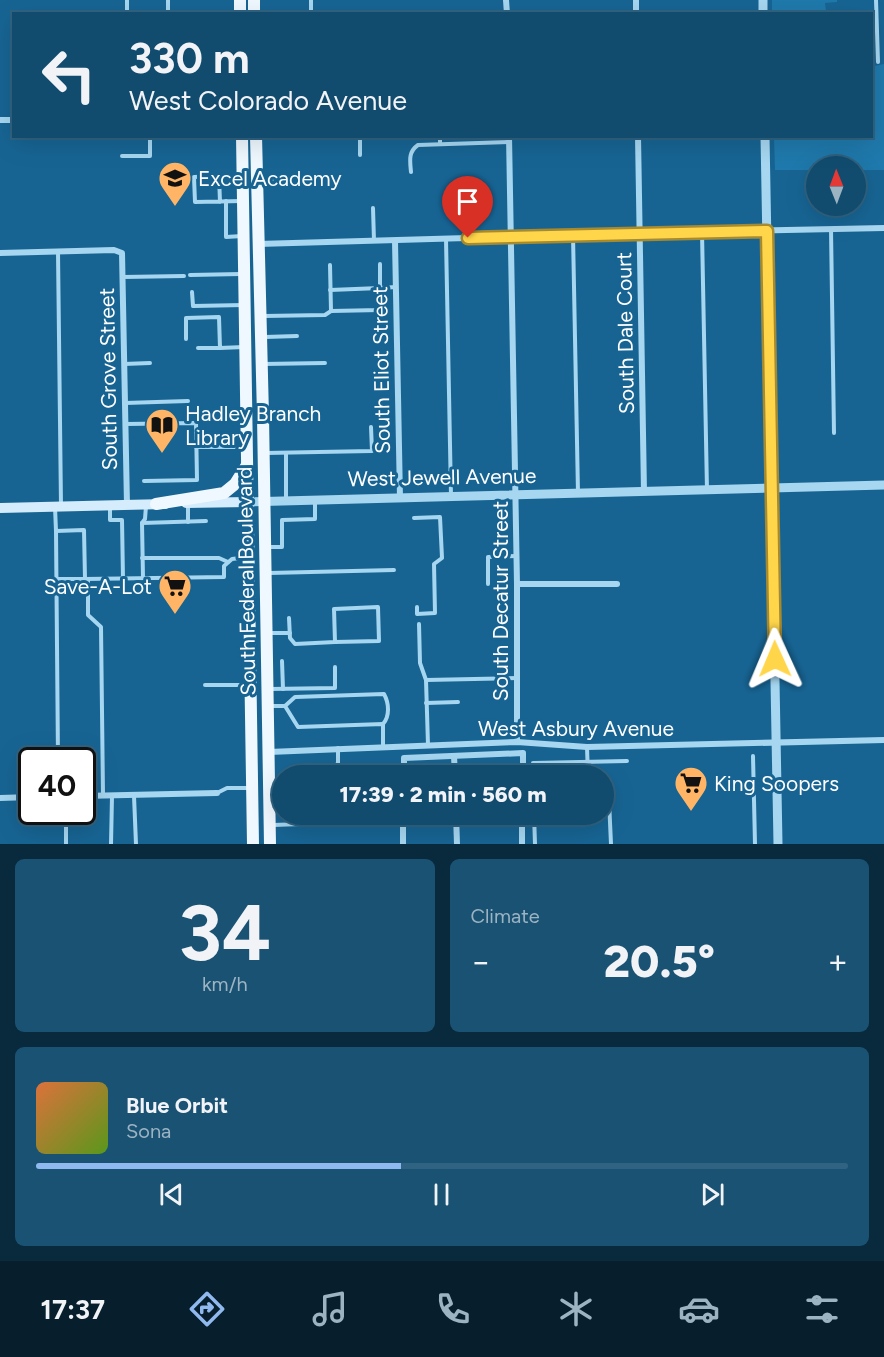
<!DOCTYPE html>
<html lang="en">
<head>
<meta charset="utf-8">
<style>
  :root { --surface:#114b6e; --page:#1a5273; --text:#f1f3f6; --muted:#9cb3c2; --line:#306381; --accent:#90b9f0 }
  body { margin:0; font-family:Figtree,sans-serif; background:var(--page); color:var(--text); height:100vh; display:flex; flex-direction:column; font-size:22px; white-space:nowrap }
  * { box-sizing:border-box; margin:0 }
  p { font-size:20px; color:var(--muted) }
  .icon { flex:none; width:33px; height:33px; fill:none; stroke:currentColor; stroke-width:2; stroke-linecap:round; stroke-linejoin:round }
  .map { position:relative; height:844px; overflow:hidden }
  .panel { display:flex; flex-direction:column; gap:15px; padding:15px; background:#09293c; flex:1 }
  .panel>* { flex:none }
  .guide { position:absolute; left:12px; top:12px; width:861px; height:126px; border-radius:0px; box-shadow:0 6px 24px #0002,0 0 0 2px var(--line); background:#114b6e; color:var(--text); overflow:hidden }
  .needle { width:39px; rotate:359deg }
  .fabs { position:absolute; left:806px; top:156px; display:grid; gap:12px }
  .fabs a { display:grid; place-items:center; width:60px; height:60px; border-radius:50%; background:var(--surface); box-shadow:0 6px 24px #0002,0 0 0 2px var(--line); font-size:30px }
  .speed { position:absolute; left:18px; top:747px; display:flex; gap:12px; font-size:30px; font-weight:700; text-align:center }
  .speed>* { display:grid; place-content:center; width:78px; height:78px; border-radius:50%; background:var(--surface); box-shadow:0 6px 24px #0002,0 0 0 2px var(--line); line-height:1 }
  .speed .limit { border:3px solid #111; border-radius:9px; background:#fff; color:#111 }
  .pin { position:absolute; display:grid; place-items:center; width:51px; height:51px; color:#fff; margin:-62px -26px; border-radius:50% 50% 50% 0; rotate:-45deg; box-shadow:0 0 6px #0007 }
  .pin .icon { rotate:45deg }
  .me { position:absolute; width:66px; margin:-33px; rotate:359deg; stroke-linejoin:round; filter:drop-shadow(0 0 4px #0008) }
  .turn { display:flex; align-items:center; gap:21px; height:126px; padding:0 18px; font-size:27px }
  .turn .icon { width:78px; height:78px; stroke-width:2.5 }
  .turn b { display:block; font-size:42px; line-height:51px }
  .big { font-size:45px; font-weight:800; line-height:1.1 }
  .panel .tile { flex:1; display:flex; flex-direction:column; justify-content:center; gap:9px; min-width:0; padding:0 21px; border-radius:9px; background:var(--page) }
  .panel .dial { align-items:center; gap:0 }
  .dial b { font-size:78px; line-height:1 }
  .song { display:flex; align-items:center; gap:18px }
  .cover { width:72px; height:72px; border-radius:9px; background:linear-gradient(135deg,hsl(20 70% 55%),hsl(90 70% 35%)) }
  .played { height:6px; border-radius:3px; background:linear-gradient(90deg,var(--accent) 45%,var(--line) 45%) }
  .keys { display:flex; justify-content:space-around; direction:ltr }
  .heat { display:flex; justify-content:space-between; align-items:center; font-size:33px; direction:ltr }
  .panel .tiles { flex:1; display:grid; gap:15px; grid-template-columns:1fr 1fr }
  .tile:last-child { grid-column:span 2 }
  .trip { position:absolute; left:272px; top:765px; width:342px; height:60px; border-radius:30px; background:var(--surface); box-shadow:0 6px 24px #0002,0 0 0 2px var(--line); font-weight:800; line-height:60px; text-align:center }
  .menu { display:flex; height:96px; justify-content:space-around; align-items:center; background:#071e2c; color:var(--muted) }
  .menu .icon { width:42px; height:42px }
  .menu .active { color:var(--accent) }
  .menu b { font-size:27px; color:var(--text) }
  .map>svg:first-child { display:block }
</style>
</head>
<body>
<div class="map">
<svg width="884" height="844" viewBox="0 0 884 844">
  <rect width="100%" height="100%" fill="#176493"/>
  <g fill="#1f79ac">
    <path d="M772 0H837V2L825 3 826 11 772 14Z"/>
    <path d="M872 63 874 66 884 64V170H855V166H816V170H775L774 137 872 136Z"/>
  </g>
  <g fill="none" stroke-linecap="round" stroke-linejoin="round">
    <g stroke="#a6d6f0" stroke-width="4">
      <path d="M127 0V14"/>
      <path d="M311 0V14"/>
      <path d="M876 0 878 62"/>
      <path d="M149 14 168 13V0"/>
      <path d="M360 136V155"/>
      <path d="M440 136V144"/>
      <path d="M122 156H150V136"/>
      <path d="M411 172C410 161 408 152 418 145L509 142"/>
      <path d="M260 179 287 178"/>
      <path d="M226 201V237L242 236"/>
      <path d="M220 202 219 176 194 177 195 202 242 201"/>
      <path d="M373 208 374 241"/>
      <path d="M831 229 834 433"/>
      <path d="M702 232 707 490"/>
      <path d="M573 235 578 493"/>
      <path d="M446 239 451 496"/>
      <path d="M58 252 61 506"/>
      <path d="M380 264V288L396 287"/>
      <path d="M190 275 241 274"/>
      <path d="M123 277 184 276"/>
      <path d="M330 290 380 288V310L331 311"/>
      <path d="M192 292 193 306 244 305"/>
      <path d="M264 316 325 315 331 311 330 265"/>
      <path d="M265 337 297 336"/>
      <path d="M186 339V318L219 317 220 348 244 347"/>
      <path d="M198 348H220"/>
      <path d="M124 364 150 363"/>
      <path d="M263 364 325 363"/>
      <path d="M125 403 188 401"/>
      <path d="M126 424 196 423 197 480 144 481"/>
      <path d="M196 447H244"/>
      <path d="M265 453 372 451 371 427"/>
      <path d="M286 453V500"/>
      <path d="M188 505V522"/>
      <path d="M55 507 56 531 84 530 85 579 224 577V566L232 559 248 557"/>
      <path d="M110 507V520H122L123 579"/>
      <path d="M414 518 440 517 442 558 434 564 435 613 417 614V607"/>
      <path d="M142 523 206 521"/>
      <path d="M56 531 58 760"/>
      <path d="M269 547H282V520L315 519V500"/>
      <path d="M142 558H219L228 562"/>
      <path d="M269 573 394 570"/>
      <path d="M143 578 142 523 145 519 146 506"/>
      <path d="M56 579H85"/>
      <path d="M88 579V615L101 627 103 795"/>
      <path d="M488 584V557L516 556"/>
      <path d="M289 618 290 638 295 644 335 642 334 609 378 607 379 641 335 642"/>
      <path d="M419 624 420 663 426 680 428 745"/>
      <path d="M270 633H290"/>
      <path d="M282 661 283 689"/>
      <path d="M426 680 517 678"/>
      <path d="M205 685H250"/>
      <path d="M270 689 335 688V667"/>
      <path d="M426 703 458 702"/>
      <path d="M270 706H285L298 727 383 724V747"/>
      <path d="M285 706 295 697 384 694C389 703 390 716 383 724"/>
      <path d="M587 747 588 776"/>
      <path d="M753 756 755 844"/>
      <path d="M293 776 296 770H332"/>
      <path d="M328 776 338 763V748"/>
      <path d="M534 776 533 763 627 761"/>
      <path d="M217 793 227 788H249"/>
      <path d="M603 793 609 800 611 844"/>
      <path d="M134 796 136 844"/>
      <path d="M66 812V844"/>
      <path d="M293 814V824"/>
      <path d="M534 814 535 844"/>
      <path d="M273 825 329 823V814"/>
      <path d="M111 844 112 796"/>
    </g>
    <g stroke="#a6d6f0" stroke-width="6">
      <path d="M506 0 507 14"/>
      <path d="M636 0V14"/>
      <path d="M0 120H14"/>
      <path d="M509 136 517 584V742"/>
      <path d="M638 136 644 492"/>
      <path d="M395 241 400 498"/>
      <path d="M258 244 639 233 884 228"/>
      <path d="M0 253 114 250 122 253 127 505"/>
      <path d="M517 584H617"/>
      <path d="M269 752 517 742 587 747 884 740"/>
      <path d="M454 756 455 776"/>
      <path d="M404 776V758L523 753V776"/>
      <path d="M82 796 217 793"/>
      <path d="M0 798 32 797"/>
      <path d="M456 814 457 844"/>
      <path d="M403 844V814"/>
      <path d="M522 844V814"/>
    </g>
    <g stroke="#a6d6f0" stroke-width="9">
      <path d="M763 0V14"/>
      <path d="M765 136 778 844"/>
      <path d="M248 502 884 485"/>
    </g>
    <g stroke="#d4ecfb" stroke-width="10">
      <path d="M186 503 248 502"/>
      <path d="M0 508 165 504"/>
    </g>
    <g stroke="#eff8ff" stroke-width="12">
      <path d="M240 0V14"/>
      <path d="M254 0V14"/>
      <path d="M242 136 253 844"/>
      <path d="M256 136 263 416 270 844"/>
      <path d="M156 504 224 493 235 484 247 465"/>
    </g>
  </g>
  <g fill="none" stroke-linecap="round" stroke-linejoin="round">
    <defs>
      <path id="route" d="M468 238 767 231 775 659"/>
    </defs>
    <use href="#route" stroke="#a68a30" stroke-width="15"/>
    <use href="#route" stroke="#ffd54a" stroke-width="10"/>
  </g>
  <defs>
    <symbol id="school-pin" viewBox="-11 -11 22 30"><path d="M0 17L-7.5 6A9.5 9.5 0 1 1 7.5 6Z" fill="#ffb565" stroke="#176493"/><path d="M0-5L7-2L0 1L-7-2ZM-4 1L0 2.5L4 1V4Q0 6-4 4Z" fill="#111"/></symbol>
    <symbol id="library-pin" viewBox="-11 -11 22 30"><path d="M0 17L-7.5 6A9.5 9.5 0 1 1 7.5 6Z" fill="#ffb565" stroke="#176493"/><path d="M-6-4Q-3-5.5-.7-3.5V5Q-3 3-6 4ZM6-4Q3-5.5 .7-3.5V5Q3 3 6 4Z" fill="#111"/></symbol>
    <symbol id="supermarket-pin" viewBox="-11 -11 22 30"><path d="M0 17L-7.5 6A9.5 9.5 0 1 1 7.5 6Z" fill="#ffb565" stroke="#176493"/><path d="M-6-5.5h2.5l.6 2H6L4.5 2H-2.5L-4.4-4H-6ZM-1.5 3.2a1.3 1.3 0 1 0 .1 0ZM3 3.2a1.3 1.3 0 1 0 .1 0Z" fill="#111"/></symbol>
  </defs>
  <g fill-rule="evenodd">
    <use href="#school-pin" x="156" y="159" width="38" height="52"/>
    <use href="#library-pin" x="143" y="406" width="38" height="52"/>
    <use href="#supermarket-pin" x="156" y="567" width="38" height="52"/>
    <use href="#supermarket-pin" x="672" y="764" width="38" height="52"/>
  </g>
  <g text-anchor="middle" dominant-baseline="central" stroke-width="6" stroke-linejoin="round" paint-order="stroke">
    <g font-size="21" fill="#fff" stroke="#176493" text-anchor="start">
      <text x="198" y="178">Excel Academy</text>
      <text x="185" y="413">Hadley Branch<tspan x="185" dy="24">Library</tspan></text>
      <text x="152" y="586" text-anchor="end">Save-A-Lot</text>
      <text x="714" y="783">King Soopers</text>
    </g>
    <g font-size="21" fill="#fff" stroke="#176493">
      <text transform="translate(625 333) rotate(-91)">South Dale Court</text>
      <text transform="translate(381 370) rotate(-91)">South Eliot Street</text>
      <text transform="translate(108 379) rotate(-91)">South Grove Street</text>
      <text transform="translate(442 477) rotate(-1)">West Jewell Avenue</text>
      <text transform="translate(246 581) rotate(-91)">South Federal Boulevard</text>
      <text transform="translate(500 601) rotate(-90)">South Decatur Street</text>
      <text x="576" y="728">West Asbury Avenue</text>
    </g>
  </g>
</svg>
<div class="fabs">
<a><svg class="needle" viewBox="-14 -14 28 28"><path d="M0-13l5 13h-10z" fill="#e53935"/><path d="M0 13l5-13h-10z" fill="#9cb3c2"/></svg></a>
</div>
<div class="speed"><div class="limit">40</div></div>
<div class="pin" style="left:468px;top:238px;background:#d93025"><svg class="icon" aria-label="arrive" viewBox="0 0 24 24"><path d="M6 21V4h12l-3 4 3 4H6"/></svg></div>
<svg class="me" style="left:775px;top:659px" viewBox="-20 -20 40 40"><path d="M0-17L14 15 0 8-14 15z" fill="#ffd54a" stroke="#fff" stroke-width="4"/></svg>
<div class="trip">17:39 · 2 min · 560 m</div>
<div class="guide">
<div class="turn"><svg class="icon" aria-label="left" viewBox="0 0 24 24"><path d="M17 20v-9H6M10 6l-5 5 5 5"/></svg><div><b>330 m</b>West Colorado Avenue</div></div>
</div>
</div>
<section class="panel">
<div class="tiles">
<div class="tile dial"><b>34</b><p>km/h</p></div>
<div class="tile"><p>Climate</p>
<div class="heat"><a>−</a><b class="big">20.5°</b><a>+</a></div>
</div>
<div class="tile">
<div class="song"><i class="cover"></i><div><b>Blue Orbit</b><p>Sona</p></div></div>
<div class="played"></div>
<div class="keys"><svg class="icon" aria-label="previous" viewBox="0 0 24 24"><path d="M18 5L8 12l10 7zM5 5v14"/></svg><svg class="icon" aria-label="pause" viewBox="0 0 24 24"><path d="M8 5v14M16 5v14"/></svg><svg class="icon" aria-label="next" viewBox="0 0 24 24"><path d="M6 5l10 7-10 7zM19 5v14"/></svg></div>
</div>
</div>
</section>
<nav class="menu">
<b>17:37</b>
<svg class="icon active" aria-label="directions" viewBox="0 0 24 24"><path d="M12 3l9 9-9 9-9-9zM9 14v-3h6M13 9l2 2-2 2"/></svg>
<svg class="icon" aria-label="music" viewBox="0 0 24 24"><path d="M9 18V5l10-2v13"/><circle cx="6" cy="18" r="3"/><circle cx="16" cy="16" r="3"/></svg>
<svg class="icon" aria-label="phone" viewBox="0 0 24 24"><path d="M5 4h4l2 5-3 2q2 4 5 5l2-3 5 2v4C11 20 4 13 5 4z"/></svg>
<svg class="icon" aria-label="climate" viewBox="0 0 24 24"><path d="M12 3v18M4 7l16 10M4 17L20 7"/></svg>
<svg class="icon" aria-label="car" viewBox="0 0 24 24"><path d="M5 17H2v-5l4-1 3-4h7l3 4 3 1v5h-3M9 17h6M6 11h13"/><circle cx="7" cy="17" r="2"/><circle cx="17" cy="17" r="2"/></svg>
<svg class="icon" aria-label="filters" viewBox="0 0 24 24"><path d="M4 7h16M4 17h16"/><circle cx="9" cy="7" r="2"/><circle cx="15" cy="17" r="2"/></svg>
</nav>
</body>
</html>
